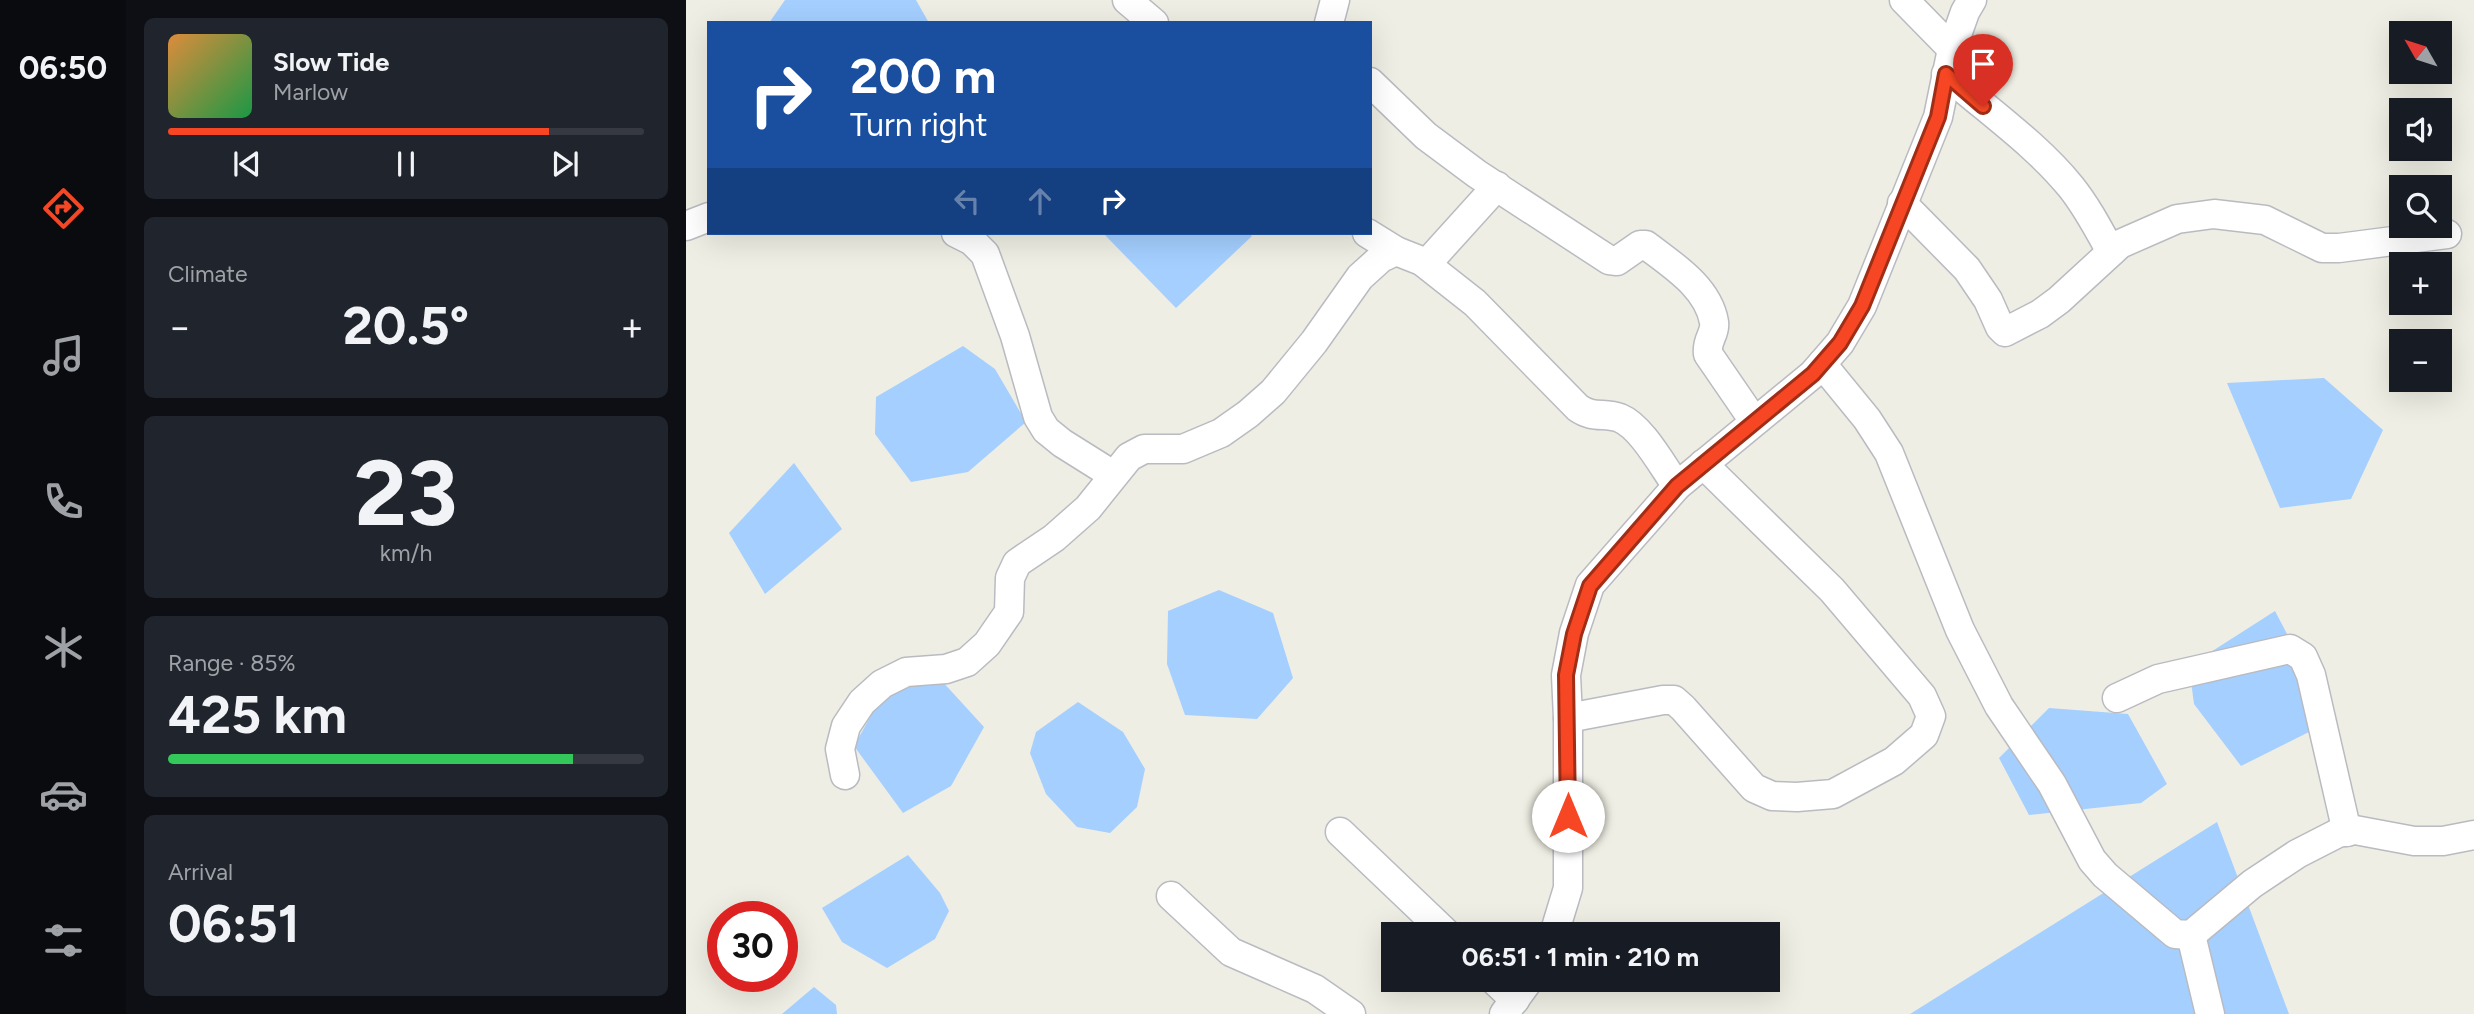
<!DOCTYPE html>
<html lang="en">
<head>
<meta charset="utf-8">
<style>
  :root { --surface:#171b24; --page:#20242c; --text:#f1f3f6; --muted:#9ea1a6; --line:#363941; --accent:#f64623 }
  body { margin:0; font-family:Figtree,sans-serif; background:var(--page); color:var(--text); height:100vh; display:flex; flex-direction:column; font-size:26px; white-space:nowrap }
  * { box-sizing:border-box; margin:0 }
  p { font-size:23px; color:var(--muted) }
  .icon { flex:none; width:38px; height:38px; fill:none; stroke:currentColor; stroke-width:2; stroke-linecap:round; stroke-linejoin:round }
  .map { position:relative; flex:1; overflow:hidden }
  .details { display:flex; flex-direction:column; gap:18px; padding:18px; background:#0d0f14; width:560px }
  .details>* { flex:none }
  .banner { position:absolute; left:21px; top:21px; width:665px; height:214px; border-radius:0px; box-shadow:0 7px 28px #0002; background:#1a4fa0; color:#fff; overflow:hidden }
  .needle { width:46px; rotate:309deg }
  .fabs { position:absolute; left:1703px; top:21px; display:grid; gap:14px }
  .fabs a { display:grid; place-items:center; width:63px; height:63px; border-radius:0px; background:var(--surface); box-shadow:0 7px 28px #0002; font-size:35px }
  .speed { position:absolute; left:21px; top:901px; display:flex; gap:14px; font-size:35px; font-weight:700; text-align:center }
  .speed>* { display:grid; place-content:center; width:91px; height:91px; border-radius:50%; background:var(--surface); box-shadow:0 7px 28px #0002; line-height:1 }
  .speed .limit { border:10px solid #d22; background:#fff; color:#111 }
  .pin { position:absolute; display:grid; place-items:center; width:60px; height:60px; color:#fff; margin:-72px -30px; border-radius:50% 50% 50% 0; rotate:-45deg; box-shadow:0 0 7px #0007 }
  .pin .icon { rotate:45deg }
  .me { position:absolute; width:77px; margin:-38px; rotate:0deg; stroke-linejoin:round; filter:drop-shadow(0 0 5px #0008) }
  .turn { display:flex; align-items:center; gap:24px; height:147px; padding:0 28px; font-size:32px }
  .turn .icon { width:91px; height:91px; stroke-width:2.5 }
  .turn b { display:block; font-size:49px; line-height:60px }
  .lanes { display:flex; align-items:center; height:66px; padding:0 28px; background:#0003; justify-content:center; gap:35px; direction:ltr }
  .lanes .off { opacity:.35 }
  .big { font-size:52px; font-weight:700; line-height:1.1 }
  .details .card { flex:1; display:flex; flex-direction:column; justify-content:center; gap:10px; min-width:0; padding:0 24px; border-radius:10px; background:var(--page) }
  .details .dial { align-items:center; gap:0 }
  .dial b { font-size:91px; line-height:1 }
  .song { display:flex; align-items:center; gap:21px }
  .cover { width:84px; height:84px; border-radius:10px; background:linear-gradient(135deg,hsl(30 70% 55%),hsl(140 70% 35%)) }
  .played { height:7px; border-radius:4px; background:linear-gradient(90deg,var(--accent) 80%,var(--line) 80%) }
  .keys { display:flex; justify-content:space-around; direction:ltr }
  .heat { display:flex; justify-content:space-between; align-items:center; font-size:38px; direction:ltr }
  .charge { height:10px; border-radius:5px; background:linear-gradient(90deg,#34c759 85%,var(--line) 0) }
  .trip { position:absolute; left:695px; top:922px; width:399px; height:70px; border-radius:0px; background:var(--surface); box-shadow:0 7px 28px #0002; font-weight:700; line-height:70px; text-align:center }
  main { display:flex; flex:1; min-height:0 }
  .tab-bar { display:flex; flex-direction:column; width:126px; justify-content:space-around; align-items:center; background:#090b0e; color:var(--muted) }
  .tab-bar .icon { width:49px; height:49px }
  .tab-bar .active { color:var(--accent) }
  .tab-bar b { font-size:32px; color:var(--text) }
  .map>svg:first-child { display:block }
</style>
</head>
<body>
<main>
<nav class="tab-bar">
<b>06:50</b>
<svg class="icon active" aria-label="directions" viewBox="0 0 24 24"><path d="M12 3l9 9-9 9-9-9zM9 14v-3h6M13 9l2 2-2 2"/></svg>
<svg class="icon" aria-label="music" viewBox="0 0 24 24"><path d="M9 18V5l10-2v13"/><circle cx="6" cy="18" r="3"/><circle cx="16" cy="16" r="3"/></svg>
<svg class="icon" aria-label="phone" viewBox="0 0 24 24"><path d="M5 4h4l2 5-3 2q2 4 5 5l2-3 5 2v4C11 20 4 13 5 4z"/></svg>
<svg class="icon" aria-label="climate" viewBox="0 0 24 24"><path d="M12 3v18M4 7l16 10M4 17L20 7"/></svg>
<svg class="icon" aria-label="car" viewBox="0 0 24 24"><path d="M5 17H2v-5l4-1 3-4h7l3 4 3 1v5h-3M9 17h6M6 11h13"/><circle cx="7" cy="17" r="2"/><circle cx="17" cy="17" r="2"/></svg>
<svg class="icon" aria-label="filters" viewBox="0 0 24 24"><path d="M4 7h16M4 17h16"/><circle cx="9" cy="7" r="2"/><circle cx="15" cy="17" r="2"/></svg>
</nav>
<section class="details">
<div class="card">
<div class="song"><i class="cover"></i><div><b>Slow Tide</b><p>Marlow</p></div></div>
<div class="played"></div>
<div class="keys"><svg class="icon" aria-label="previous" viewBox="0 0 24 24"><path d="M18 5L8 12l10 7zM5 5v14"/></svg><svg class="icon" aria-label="pause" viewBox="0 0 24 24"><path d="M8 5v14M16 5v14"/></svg><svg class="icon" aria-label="next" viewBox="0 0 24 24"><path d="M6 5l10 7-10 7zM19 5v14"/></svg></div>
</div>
<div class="card"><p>Climate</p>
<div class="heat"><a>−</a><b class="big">20.5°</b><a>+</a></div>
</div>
<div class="card dial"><b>23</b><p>km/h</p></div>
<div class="card"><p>Range · 85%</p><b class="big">425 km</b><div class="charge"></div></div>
<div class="card"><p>Arrival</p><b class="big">06:51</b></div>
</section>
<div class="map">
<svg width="1788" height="1014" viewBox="0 0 1788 1014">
  <rect width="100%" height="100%" fill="#efeee4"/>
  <g fill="#a4cfff">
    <path d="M99 0H230L243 23H83Z"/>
    <path d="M417 233H563L566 236 490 308Z"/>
    <path d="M277 346 309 369 340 422 282 472 225 482 189 434 190 397Z"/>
    <path d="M1638 378 1697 430 1665 499 1594 508 1541 383Z"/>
    <path d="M108 463 156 529 79 594 43 533Z"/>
    <path d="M533 590 587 613 607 678 571 719 499 715 481 664 482 611Z"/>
    <path d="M1589 611 1619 668 1625 731 1555 766 1508 704 1503 666Z"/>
    <path d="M205 680H255L298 727 265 786 217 813 168 746Z"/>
    <path d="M392 702 437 732 459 769 451 807 424 833 391 827 360 794 344 753 350 732Z"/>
    <path d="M1363 708 1442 714 1481 784 1455 803 1343 815 1313 758Z"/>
    <path d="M1531 822 1603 1014H1224Z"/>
    <path d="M222 855 254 893 263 911 249 939 201 968 156 942 136 908Z"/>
    <path d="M128 987 150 1005 151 1014H96Z"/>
  </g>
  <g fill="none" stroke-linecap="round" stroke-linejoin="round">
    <defs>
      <g id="street">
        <path d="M441 0 468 23"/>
        <path d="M1218 0 1266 49"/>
        <path d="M643 23 649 0"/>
        <path d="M1260 74C1302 111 1350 144 1385 187 1401 207 1413 230 1425 252"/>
        <path d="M684 82 740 136 791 174 923 260 931 261 954 245H960C986 265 1022 287 1028 322 1030 334 1020 339 1022 354L1068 421"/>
        <path d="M1216 203 1281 269 1302 300 1314 327 1319 332 1354 314 1373 300 1434 244 1491 219 1528 214 1579 220 1636 248H1653L1761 234"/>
        <path d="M0 226 23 217"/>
        <path d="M270 233 286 241 299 254 329 336 352 417 360 430 376 443 427 475"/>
        <path d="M681 233 710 251"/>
        <path d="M737 262 789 303 892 408C908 419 918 412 934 418 956 427 977 467 991 486"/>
        <path d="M1136 364 1181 419 1203 453 1274 630 1313 706 1366 784 1406 860 1419 875 1489 934 1505 935 1566 884 1611 854 1652 833 1669 830 1728 841H1757L1788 835"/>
        <path d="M1431 698 1472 679 1604 649 1617 657 1625 675 1661 832"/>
        <path d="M882 718 977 700H988L997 708 1068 788 1086 796 1111 797 1147 794 1208 761 1238 735 1245 716 1236 696 1146 590 1017 464"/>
        <path d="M159 775 154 749 160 726 176 702 196 684 220 672 260 669 281 662 301 644 323 612 324 578 331 563 368 538 402 508 443 457 458 449H497L535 433 562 414 587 392 628 342 674 277 695 258 710 251 738 262 745 259 811 186"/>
        <path d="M654 832 761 934"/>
        <path d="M485 896 545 952 629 989 665 1014"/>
        <path d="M868 934 882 888V718L880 675 888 633 904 585 991 486 1127 374 1154 343 1176 306 1252 117 1266 49 1279 12 1286 0"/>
        <path d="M1505 935 1524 1014"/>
        <path d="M808 980 829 1000"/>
        <path d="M818 1014 843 980"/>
      </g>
    </defs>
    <use href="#street" stroke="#b9bbc1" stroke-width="31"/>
    <use href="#street" stroke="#fff" stroke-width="28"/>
  </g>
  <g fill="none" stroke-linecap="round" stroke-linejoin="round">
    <defs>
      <path id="route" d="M882 816 880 675 888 634 904 586 991 486 1127 374 1154 343 1176 306 1252 117 1260 74 1297 106"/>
    </defs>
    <use href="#route" stroke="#a02e17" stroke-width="18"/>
    <use href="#route" stroke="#f64623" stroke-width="12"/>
  </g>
</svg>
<div class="fabs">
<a><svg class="needle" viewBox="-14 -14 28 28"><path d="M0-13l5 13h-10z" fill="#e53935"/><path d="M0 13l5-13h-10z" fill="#9ea1a6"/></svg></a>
<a><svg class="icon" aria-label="sound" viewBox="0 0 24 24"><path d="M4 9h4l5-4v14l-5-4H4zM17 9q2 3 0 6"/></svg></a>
<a><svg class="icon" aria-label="search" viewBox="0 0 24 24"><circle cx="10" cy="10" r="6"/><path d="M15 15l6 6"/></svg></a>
<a>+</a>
<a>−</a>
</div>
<div class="speed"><div class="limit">30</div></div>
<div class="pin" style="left:1297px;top:106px;background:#d93025"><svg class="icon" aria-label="arrive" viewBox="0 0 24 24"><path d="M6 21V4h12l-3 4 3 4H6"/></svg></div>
<svg class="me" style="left:882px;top:816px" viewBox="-20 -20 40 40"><circle r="19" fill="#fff"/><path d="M0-13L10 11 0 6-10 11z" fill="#f64623"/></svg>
<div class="trip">06:51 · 1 min · 210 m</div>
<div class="banner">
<div class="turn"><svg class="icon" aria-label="right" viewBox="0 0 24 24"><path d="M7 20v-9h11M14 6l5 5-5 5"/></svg><div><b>200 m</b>Turn right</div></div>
<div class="lanes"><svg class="icon off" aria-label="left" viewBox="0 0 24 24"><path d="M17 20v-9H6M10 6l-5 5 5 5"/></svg><svg class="icon off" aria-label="ahead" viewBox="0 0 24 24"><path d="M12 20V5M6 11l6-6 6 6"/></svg><svg class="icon" aria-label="right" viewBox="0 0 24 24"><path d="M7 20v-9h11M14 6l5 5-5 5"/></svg></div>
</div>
</div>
</main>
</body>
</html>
